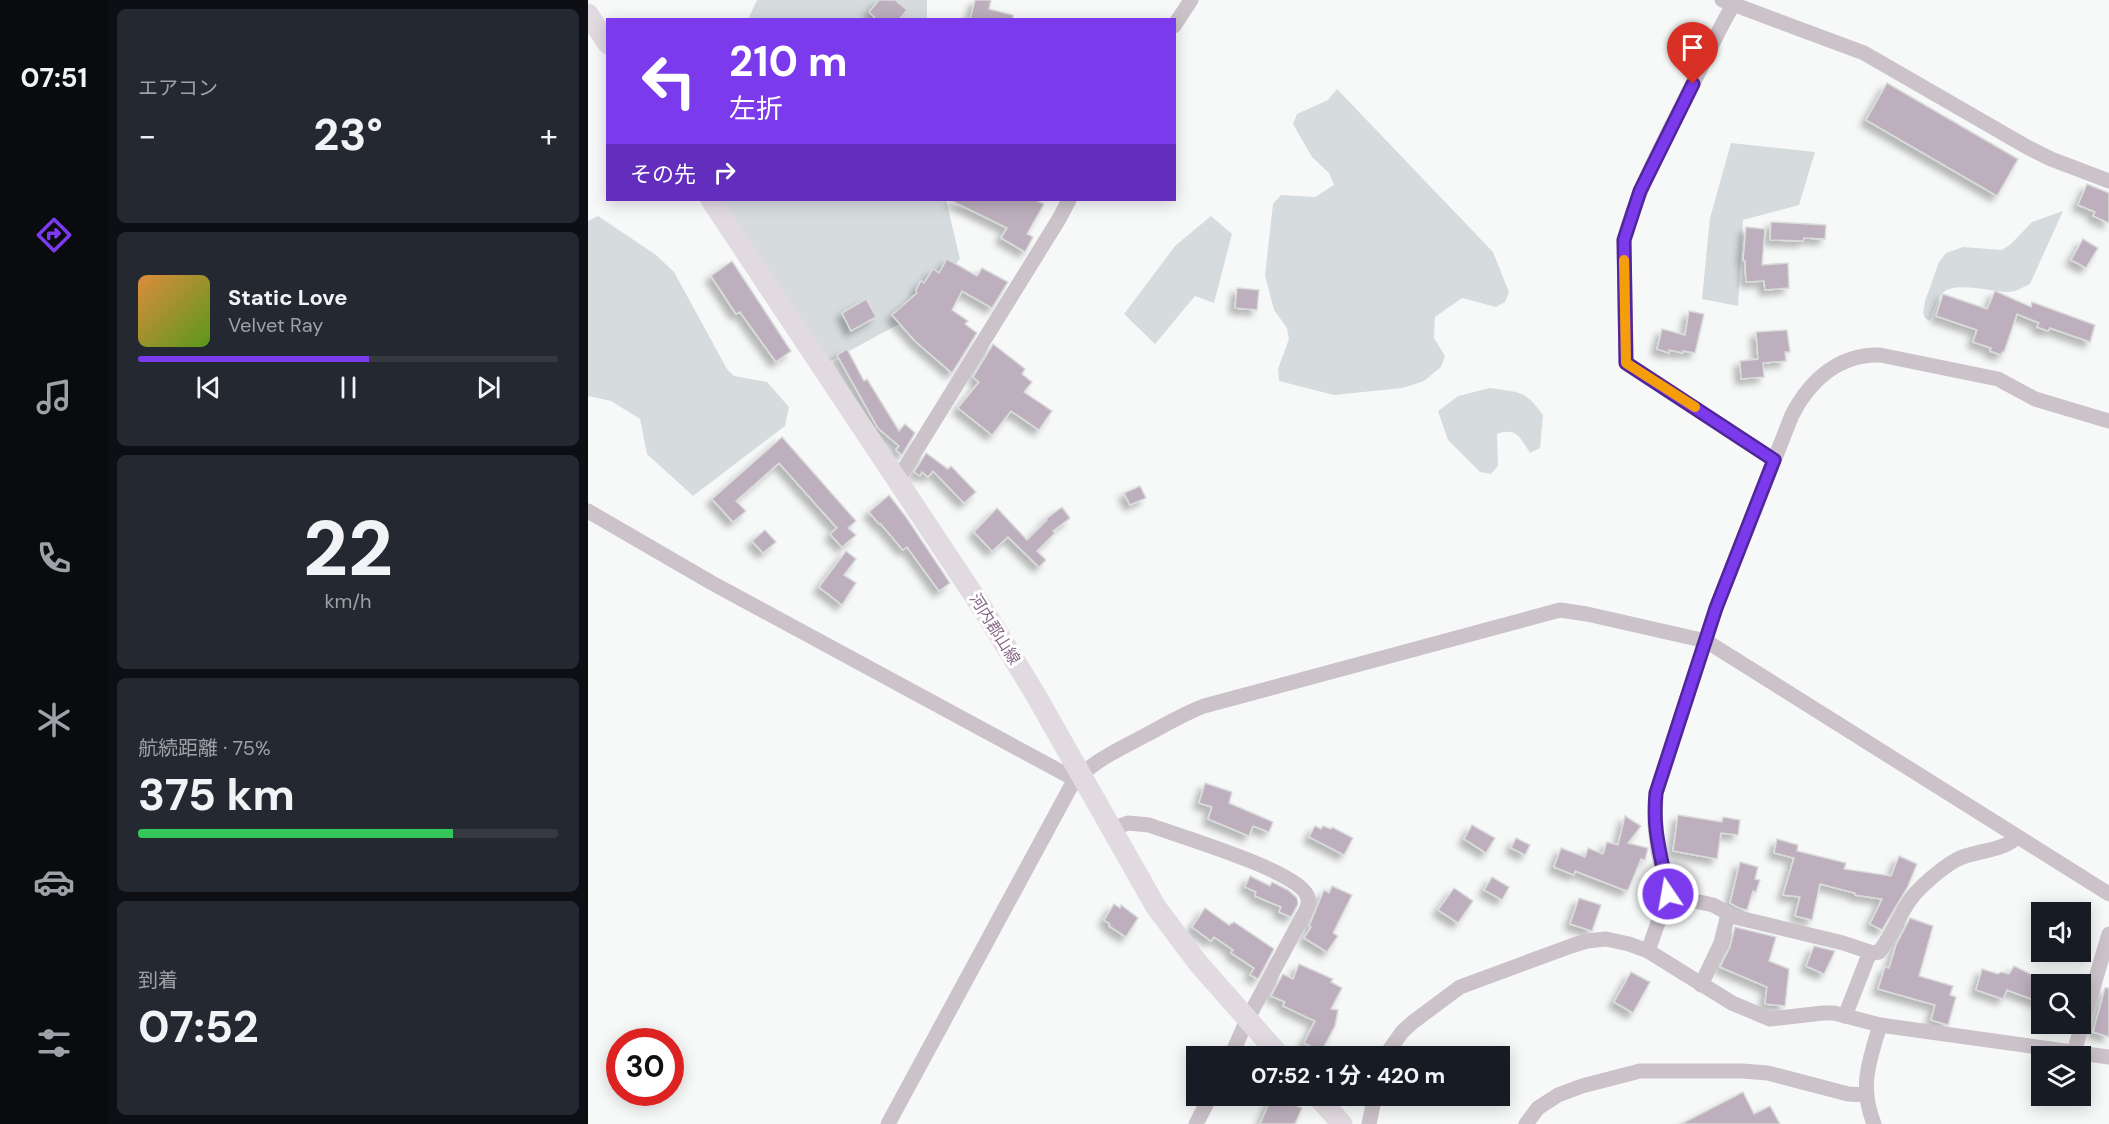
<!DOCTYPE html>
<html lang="ja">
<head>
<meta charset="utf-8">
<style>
  :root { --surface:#171b24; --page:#242831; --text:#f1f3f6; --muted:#9ea1a6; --line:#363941; --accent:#7c3aed }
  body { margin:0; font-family:"DM Sans","Noto Sans JP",sans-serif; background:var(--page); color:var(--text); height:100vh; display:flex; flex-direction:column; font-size:22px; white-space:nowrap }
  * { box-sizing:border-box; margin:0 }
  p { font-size:20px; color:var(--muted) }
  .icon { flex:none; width:33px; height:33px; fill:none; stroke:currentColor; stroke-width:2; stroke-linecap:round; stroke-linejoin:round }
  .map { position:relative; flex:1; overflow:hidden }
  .panel { display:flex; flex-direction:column; gap:9px; padding:9px; background:#0d0f14; width:480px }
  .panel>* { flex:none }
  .top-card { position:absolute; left:18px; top:18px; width:570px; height:183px; border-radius:0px; box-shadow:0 3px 15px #0003; background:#7c3aed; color:#fff; overflow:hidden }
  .buttons { position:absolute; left:1443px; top:902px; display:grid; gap:12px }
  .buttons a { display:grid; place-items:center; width:60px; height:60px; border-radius:0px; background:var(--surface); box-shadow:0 3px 15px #0003; font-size:30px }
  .speed { position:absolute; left:18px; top:1028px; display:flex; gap:12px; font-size:30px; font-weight:700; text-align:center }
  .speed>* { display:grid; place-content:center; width:78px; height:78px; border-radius:50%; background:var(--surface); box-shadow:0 3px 15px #0003; line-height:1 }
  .speed .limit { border:9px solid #d22; background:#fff; color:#111 }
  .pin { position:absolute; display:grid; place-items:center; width:51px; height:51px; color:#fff; margin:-62px -26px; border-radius:50% 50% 50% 0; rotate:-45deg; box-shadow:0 0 6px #0007 }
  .pin .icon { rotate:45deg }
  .me { position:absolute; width:66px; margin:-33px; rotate:348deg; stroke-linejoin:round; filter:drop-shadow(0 0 4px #0008) }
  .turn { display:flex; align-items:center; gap:21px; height:126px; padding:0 24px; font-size:27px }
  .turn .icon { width:78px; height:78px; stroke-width:2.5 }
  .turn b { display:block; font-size:42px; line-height:51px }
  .then { display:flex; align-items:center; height:57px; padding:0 24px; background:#0003; gap:12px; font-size:22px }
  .big { font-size:45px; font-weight:700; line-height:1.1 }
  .panel .tile { flex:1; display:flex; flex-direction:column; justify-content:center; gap:9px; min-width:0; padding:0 21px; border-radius:9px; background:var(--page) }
  .panel .dial { align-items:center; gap:0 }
  .dial b { font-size:78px; line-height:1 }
  .song { display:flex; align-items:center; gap:18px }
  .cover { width:72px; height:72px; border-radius:9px; background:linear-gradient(135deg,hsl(30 70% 55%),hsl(90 70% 35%)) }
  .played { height:6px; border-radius:3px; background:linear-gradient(90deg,var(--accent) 55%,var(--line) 55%) }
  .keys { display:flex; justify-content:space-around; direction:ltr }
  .heat { display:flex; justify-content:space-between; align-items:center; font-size:33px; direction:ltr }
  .charge { height:9px; border-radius:4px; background:linear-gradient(90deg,#34c759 75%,var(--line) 0) }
  .trip { position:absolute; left:598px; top:1046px; width:324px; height:60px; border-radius:0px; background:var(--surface); box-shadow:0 3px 15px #0003; font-weight:700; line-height:60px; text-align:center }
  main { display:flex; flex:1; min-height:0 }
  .tabs { display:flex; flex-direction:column; width:108px; justify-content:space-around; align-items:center; background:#090b0e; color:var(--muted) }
  .tabs .icon { width:42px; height:42px }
  .tabs .on { color:var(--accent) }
  .tabs b { font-size:27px; color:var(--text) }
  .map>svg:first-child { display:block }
</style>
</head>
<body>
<main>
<nav class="tabs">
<b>07:51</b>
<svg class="icon on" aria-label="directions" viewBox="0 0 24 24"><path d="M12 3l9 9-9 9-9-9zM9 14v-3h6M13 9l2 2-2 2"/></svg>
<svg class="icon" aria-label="music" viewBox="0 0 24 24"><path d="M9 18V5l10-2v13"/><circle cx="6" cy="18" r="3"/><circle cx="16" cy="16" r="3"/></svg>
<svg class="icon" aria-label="phone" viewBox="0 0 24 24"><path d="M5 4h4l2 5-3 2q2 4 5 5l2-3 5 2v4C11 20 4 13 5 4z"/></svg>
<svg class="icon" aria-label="climate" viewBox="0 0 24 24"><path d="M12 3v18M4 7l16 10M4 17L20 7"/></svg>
<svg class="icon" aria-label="car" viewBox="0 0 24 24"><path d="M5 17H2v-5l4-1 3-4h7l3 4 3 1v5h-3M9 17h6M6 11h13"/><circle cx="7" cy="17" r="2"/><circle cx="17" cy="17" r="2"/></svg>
<svg class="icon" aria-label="filters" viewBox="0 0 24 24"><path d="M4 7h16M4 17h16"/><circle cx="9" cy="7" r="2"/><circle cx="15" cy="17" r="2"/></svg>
</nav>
<section class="panel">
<div class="tile"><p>エアコン</p>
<div class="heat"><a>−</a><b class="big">23°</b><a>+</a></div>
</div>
<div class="tile">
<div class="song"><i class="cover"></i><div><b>Static Love</b><p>Velvet Ray</p></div></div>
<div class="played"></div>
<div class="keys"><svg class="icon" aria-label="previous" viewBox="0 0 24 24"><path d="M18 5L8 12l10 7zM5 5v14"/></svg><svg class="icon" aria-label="pause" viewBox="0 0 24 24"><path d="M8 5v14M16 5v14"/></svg><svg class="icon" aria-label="next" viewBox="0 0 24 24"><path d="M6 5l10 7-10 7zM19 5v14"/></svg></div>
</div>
<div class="tile dial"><b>22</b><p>km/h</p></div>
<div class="tile"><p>航続距離 · 75%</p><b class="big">375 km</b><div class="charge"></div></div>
<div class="tile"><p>到着</p><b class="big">07:52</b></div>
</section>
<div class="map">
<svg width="1521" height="1124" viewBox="0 0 1521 1124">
  <defs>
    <filter id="shadow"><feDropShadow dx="-5.5" dy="5.5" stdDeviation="3" flood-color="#0004"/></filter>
  </defs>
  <rect width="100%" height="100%" fill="#f7f9f8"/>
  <g fill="#d6dcde">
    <path d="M169 0H339V19L160 20Z"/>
    <path d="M749 89 905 252 921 292 917 302 908 307 874 298 847 317 846 338 857 356 853 367 836 381 815 388 746 395 691 381 690 369 701 339 699 328 686 310 677 275 685 204 693 195 727 197 746 185 741 173 724 157 705 124 709 114 740 100Z"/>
    <path d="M1143 143 1227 152 1211 205 1155 220 1150 306 1114 299 1122 218Z"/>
    <path d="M133 200H358L372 259 320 319 230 368Z"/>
    <path d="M1475 211 1442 284C1435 287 1427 293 1419 292 1405 292 1364 280 1354 294 1348 301 1345 312 1342 321L1337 318 1335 313 1337 301 1351 262 1358 253 1375 247 1414 250 1423 244 1444 222Z"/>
    <path d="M10 216 68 255 86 272 139 369 146 376 179 382 201 407 197 426 105 496 59 454 52 419 23 401 0 396V221Z"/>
    <path d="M623 216 644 234 626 303 607 296 567 344 536 314 587 246Z"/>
    <path d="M902 388C932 393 936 389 955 415L952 448 942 453C932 438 929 427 909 434L910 466 903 474 892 472 860 440 850 411 870 396Z"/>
  </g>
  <g fill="#bdafbd" stroke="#d9dbda" stroke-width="1.5" filter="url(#shadow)">
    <path d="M291 0H307L319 10 311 20H289L281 12Z"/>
    <path d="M387 0H403L401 9 425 15V20H382Z"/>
    <path d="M1299 83 1430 159 1409 196 1278 120Z"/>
    <path d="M1499 184 1521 193V223L1505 216 1507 212 1490 205Z"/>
    <path d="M362 200H448L456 204 439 234 445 237 437 252 413 238 419 228Z"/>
    <path d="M1183 222 1238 225 1237 239 1216 238 1215 241 1182 240Z"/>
    <path d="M1158 227 1177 229 1174 265 1200 263 1201 288 1177 290 1176 281 1158 282 1157 261 1155 260Z"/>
    <path d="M1495 239 1510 248 1498 268 1483 260Z"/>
    <path d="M359 259 389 276 394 268 420 282 404 308 374 291 364 310 380 321 377 324 389 333 364 373 327 341 304 315 329 293 328 290 333 281 336 283 345 269 351 273Z"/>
    <path d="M144 261 203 351 188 362 152 312 148 314 123 276Z"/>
    <path d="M649 288 671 290 669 310 647 308Z"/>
    <path d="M1407 291 1443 307 1444 302 1507 325 1502 342 1462 328 1460 331 1449 327 1451 323 1429 314 1416 352H1414L1413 355 1402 351 1403 348 1385 342 1389 330 1348 316 1355 294 1399 309Z"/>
    <path d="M278 299 288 317 263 331 254 313Z"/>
    <path d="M1101 311 1116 314 1107 353 1095 351V353L1081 350V353L1069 349 1074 329 1097 335Z"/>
    <path d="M1199 330 1202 352H1197L1198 361 1175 363 1176 377 1153 379 1152 361 1170 359 1168 332Z"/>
    <path d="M405 344 437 369 434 374 444 382 436 392 464 411 451 430 423 411 404 435 370 408 391 382 385 377Z"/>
    <path d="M259 349 276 381 279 379 311 431 317 424 327 433 314 455 308 450 311 446 290 428 249 355Z"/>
    <path d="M194 437 268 521 260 528 268 535 254 547 242 534 249 528 191 463 148 501 158 511 145 522 124 499Z"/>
    <path d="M338 453 360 469 363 466 388 492 376 503 345 471 340 477 334 472 332 476 326 472Z"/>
    <path d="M552 486 558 498 542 505 536 493Z"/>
    <path d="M301 495 318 517 362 583 351 591 319 547 315 550 292 523 291 524 281 512Z"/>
    <path d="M474 507 482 518 465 531 467 533 449 551 458 560 451 567 420 537 404 551 386 532 409 508 439 540 459 520 458 519Z"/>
    <path d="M177 530 188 542 175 553 164 541Z"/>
    <path d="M258 551 268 559 256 575 268 583 254 605 231 587Z"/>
    <path d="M617 783 644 792 641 803 685 822 681 832 665 826 661 836 620 819 624 807 611 803Z"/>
    <path d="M1090 815 1134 822 1135 817 1152 820 1150 835 1133 833 1129 859 1085 851Z"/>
    <path d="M1037 816 1053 826 1040 843 1060 848 1057 860 1053 859 1040 890H1036L987 871 986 875 966 867 973 848 997 857 1000 848 1015 854 1019 842 1030 845Z"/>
    <path d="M884 825 907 838 898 853 876 839Z"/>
    <path d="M727 826 733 829 735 826 743 829 744 827 765 838 756 855 721 837Z"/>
    <path d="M928 838 942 845 937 855 923 848Z"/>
    <path d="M1189 839 1210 845 1209 851 1258 863 1256 869 1303 876 1311 856 1329 864 1319 888 1294 930 1282 924 1294 899 1267 895V893L1232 884 1224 920 1207 916 1212 897 1195 895 1206 858 1186 853Z"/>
    <path d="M1152 862 1170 867 1167 879 1172 880 1168 892 1165 891 1159 910 1151 908 1142 903Z"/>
    <path d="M662 876 682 886 684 882 700 890 709 898 710 904 703 917 691 912 693 907 667 896 668 892 657 887Z"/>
    <path d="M904 877 921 887 914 900 896 890Z"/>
    <path d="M744 886 764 895 745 933 750 936 739 952 716 938 723 927 721 926 736 890 741 893Z"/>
    <path d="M866 888 885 901 870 923 850 910Z"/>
    <path d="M991 898 1013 905 1004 931 982 924Z"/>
    <path d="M526 904 532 908 533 905 550 918 538 937 521 926 522 924 516 920Z"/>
    <path d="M617 908 641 925 646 922 686 949 670 979 662 975 666 968 643 953 645 950 626 937 623 941 604 927Z"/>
    <path d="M1322 918 1345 926 1331 976 1365 986 1362 995 1368 997 1360 1025 1343 1020 1347 1005 1290 989 1297 967 1301 968 1308 945Z"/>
    <path d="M1147 927 1188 937 1181 961 1201 969 1197 1006 1177 1004 1179 987 1132 967 1142 947Z"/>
    <path d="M1226 946 1247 951 1236 974 1218 966Z"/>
    <path d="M711 964 745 979 743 982 754 988 743 1009 750 1010 747 1026 733 1052 716 1043 727 1021 695 1006 697 1002 683 996 695 974 705 979Z"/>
    <path d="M1426 966 1455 980 1450 991 1454 996V1003L1419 990 1415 999 1388 990 1394 969 1410 974 1413 972 1421 974Z"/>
    <path d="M1043 972 1062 982 1045 1013 1026 1002Z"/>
    <path d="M1517 988H1521V1037L1505 1032Z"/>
    <path d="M1155 1092 1166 1114 1182 1106 1192 1124H1093Z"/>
    <path d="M692 1095 703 1099 701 1103 714 1108 707 1124H672L684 1096 690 1099Z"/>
  </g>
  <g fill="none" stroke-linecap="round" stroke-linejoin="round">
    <g stroke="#cbc2ca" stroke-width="15">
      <path d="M1134 0 1276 53 1439 147 1463 159 1521 181"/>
      <path d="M1148 0C1130 29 1117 61 1101 91 1077 140 1050 187 1036 240L1038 363 1186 460"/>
      <path d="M586 26 603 0"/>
      <path d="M309 481 471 219 481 200"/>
      <path d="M0 511 124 583 488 780"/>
      <path d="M524 829 540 823 561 825C592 836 698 868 716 891 721 896 721 902 719 908L659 1020 643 1056"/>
      <path d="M1080 895 1125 905 1147 917 1255 943 1285 953 1291 952C1304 936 1310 917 1322 900 1330 888 1355 867 1368 860 1386 850 1415 852 1429 837"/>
      <path d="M1060 951 1080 894 1070 851 1067 825 1068 793 1128 608 1204 415C1222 380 1251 354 1292 355L1410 379 1447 399 1521 421"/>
      <path d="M1113 985 1133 943 1140 914"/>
      <path d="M1257 1016 1282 952"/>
      <path d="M1486 1052 1521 934"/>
      <path d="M797 1056 814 1032 825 1022 872 987 983 946 999 941 1018 939 1041 944 1060 951 1144 1003 1182 1019 1235 1013H1246L1292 1025 1521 1057"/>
      <path d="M300 1124 482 788C501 762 530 750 558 735 577 725 595 714 616 706L972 610 999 614 1118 641 1521 894"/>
      <path d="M608 1124 623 1095"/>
      <path d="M781 1124 787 1095"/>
      <path d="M938 1124 950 1108 970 1095 994 1086 1052 1071H1154L1180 1073 1260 1094 1278 1095"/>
      <path d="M1286 1124C1271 1086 1281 1062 1292 1025"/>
    </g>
    <g stroke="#e2dae1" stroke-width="21">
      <path d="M0 14 20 44"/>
      <path d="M123 200 393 606 446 692 568 907 610 963 692 1056"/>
      <path d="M728 1095 754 1124"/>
    </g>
  </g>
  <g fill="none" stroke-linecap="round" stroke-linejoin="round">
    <defs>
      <path id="route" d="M1080 894C1074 856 1064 833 1068 793L1128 608 1186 460 1038 363 1036 240 1052 191 1105 84"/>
    </defs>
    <use href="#route" stroke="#51269a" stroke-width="15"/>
    <use href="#route" stroke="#7c3aed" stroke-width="10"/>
    <path stroke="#f59e0b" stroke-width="10" d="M1036 260 1038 363 1107 407"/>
  </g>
  <g text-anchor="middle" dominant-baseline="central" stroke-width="6" stroke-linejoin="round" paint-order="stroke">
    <g font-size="16" fill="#886887" stroke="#fff">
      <text transform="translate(407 629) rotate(58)">河内郡山線</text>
    </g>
  </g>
</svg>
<div class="buttons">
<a><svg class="icon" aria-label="sound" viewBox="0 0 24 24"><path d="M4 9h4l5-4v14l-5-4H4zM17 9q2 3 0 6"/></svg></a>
<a><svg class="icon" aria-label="search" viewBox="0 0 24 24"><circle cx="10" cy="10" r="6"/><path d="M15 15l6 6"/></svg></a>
<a><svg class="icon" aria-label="layers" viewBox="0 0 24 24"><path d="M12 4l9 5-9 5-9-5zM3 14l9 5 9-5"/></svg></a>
</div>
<div class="speed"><div class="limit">30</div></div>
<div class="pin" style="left:1105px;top:84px;background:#d93025"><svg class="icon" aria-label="arrive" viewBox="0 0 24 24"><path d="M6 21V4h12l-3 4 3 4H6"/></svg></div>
<svg class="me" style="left:1080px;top:894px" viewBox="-20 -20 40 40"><circle r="17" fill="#7c3aed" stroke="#fff" stroke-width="3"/><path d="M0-11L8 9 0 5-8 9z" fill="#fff"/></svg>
<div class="trip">07:52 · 1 分 · 420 m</div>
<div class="top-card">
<div class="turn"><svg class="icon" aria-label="left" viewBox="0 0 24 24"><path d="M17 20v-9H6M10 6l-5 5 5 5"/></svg><div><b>210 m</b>左折</div></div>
<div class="then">その先<svg class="icon" aria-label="right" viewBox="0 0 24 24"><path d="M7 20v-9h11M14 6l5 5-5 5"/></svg></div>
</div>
</div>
</main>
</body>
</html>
